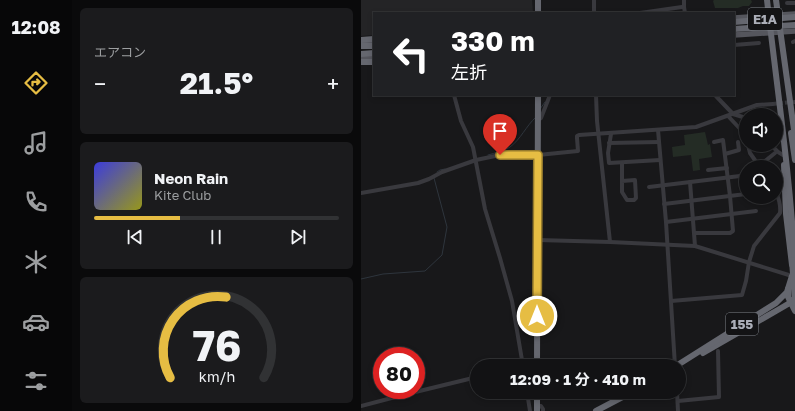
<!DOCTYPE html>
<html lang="ja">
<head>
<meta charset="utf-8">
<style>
  :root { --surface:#121214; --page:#1b1b1d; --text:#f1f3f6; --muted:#9c9ea0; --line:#313234; --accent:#e6bd43 }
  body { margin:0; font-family:"Golos Text","Noto Sans JP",sans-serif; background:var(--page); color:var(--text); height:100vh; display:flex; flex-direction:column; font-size:15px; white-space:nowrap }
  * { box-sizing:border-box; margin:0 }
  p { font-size:13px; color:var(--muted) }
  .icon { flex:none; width:22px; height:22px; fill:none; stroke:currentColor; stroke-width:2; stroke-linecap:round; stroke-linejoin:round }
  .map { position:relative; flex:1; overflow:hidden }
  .panel { display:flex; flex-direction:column; gap:8px; padding:8px; background:#0a0a0b; width:289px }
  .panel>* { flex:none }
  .top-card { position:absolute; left:12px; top:12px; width:362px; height:84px; border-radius:0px; box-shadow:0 2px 6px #0003,0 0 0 1px var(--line); background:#202124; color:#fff; overflow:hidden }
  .fabs { position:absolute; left:378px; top:108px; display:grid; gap:8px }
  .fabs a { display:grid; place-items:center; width:44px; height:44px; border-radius:50%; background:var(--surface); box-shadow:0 2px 6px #0003,0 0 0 1px var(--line); font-size:20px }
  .speed { position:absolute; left:12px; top:347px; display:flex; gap:8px; font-size:20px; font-weight:700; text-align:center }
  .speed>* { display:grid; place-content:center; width:52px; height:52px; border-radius:50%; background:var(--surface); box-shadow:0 2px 6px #0003,0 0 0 1px var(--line); line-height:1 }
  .speed .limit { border:6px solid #d22; background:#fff; color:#111 }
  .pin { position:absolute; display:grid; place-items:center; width:34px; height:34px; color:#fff; margin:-41px -17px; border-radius:50% 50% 50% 0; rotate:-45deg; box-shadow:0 0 4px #0007 }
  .pin .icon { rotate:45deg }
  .me { position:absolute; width:44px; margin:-22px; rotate:0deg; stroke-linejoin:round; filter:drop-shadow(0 0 3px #0008) }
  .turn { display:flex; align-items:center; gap:14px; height:84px; padding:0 12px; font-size:18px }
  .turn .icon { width:52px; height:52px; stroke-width:2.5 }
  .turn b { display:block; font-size:28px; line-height:34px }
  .big { font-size:30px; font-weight:700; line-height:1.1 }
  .panel .widget { flex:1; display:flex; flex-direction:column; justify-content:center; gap:6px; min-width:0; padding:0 14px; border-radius:6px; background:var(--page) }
  .panel .dial { align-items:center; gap:0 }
  .dial svg { height:104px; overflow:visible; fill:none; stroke:var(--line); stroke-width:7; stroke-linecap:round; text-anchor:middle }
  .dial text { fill:var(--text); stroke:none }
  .song { display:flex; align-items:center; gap:12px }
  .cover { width:48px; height:48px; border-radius:6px; background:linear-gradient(135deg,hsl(240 70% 55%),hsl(60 70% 35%)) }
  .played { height:4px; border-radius:2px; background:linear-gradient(90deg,var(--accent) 35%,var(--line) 35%) }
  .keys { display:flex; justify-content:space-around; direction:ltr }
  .heat { display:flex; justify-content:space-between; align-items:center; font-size:22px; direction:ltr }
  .trip { position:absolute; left:109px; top:359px; width:216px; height:40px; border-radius:20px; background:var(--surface); box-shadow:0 2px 6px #0003,0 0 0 1px var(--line); font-weight:700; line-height:40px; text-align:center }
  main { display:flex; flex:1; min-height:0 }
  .tabs { display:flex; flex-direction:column; width:72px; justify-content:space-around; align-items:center; background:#070708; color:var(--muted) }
  .tabs .icon { width:28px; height:28px }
  .tabs .current { color:var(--accent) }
  .tabs b { font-size:18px; color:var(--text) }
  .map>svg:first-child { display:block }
</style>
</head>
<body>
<main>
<nav class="tabs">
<b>12:08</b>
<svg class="icon current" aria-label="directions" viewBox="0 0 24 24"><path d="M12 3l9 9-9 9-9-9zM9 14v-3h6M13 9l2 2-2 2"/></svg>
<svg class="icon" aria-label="music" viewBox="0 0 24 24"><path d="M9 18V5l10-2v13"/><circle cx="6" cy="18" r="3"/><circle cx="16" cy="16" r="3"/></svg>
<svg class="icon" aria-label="phone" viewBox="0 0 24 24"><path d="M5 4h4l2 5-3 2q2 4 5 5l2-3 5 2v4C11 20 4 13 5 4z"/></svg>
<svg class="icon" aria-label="climate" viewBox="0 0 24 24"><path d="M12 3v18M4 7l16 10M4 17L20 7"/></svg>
<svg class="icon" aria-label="car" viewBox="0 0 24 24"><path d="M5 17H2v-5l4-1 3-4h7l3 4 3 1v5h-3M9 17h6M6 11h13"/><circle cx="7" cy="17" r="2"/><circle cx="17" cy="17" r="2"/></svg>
<svg class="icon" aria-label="filters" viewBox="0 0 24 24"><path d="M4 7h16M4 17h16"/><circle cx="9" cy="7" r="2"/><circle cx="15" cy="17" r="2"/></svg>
</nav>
<section class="panel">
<div class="widget"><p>エアコン</p>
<div class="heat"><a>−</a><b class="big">21.5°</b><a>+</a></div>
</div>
<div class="widget">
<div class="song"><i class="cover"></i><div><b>Neon Rain</b><p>Kite Club</p></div></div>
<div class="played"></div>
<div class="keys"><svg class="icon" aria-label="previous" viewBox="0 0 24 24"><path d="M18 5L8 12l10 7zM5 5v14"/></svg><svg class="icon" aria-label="pause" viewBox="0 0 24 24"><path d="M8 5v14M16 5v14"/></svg><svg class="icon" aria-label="next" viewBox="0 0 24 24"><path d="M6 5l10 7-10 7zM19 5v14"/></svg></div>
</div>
<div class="widget dial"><svg viewBox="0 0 100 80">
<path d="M14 69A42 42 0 1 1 86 69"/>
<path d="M14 69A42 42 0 0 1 57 7" stroke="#e6bd43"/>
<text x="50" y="56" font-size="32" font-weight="700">76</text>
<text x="50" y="72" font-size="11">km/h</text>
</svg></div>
</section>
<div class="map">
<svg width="434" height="411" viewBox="0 0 434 411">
  <rect width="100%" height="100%" fill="#18181a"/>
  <path fill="#242426" d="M0 0H171L172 13H13V35L0 36Z"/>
  <g fill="#242c25">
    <path d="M353 0H390L391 2 388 6H382L377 8H354L352 1Z"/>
    <path d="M344 132 347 145 349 144 351 157 338 159 339 170 332 171 330 155 312 157 311 147 324 145 323 135Z"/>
  </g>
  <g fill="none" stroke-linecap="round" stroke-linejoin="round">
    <g stroke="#2e353d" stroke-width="1">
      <path d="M179 109 184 102"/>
      <path d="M127 155C134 153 143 151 149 147 160 139 165 126 175 117"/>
      <path d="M76 172 79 170 84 169"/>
      <path d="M0 279 22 274 64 271 81 255 86 227 73 178"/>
    </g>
    <path stroke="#35363a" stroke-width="4" stroke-dasharray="4 2" stroke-linecap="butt" d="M412 104 430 102"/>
    <g stroke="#39393e" stroke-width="4">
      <path d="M233 0V13"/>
      <path d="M323 0V7"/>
      <path d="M426 3H434"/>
      <path d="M279 13 321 7H323L324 13"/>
      <path d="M432 42 434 41"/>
      <path d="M373 45 398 43"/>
      <path d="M93 95 100 121 112 147 124 209 139 258 151 301 162 366"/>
      <path d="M235 95 236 121 249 242"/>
      <path d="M354 95 372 114 385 118"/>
      <path d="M433 102H434"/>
      <path d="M367 116 382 132 385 140"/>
      <path d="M177 120 180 118 189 95"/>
      <path d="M297 130 305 222 314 366"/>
      <path d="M250 134 247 153 248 163 299 160"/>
      <path d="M248 143 298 142"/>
      <path d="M387 145 389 153 398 166"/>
      <path d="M410 145 417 152 422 155"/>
      <path d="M364 154 378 150 377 142"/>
      <path d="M261 163V192L266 200H273L275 198 274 180 261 181"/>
      <path d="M399 167 398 166 414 153"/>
      <path d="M347 170 366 168"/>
      <path d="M329 182 334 246"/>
      <path d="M288 187 379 176"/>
      <path d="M0 193 57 183 68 179 81 172 115 160 139 155H177L217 151 216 138V136L218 135 335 127 396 105 412 104"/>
      <path d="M303 204 385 194"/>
      <path d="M305 222 395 211"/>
      <path d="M334 233H369L372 231 369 196 362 140 353 142"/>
      <path d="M177 240 249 242 334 246 431 276"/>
      <path d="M310 301 381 295 385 281 388 262 393 246 419 213C420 205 418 199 415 192"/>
      <path d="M163 366 176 362"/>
      <path d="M166 392 169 411"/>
      <path d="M316 392 317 411"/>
      <path d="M317 401 358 397 357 351"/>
      <path d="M0 406 42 395 116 377"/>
      <path d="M176 406H180L182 409V411"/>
    </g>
    <g stroke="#55565d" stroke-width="5.5">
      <path d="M373 18 434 14"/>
      <path d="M373 35 434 31"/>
      <path d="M0 43 13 42"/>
      <path d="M0 58 13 57"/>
    </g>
    <g stroke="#65676f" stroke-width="6">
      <path d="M177 0V13"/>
      <path d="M415 0 434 137"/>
      <path d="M0 40 13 39"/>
      <path d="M0 46H13"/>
      <path d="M0 54 13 53"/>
      <path d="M0 62H13"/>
      <path d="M430 133 434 160"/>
      <path d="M423 165 425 214 431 265"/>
      <path d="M427 289V297L434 311"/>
      <path d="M342 353 415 311 427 304 434 298"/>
      <path d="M176 366 177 95"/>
      <path d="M315 366 415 303 426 292 431 276"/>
      <path d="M176 411V392"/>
      <path d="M235 411 271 392"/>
    </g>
    <g stroke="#65676f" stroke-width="6">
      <path d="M406 0C416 88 429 175 434 264"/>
      <path d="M373 22 434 17"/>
      <path d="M373 29 434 25"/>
      <path d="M431 260 434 303"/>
    </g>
  </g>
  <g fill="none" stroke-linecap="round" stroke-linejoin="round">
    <defs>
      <path id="route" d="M139 155H177L176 316"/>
    </defs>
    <use href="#route" stroke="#967b2c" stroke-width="10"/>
    <use href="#route" stroke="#e6bd43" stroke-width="7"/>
  </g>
  <g text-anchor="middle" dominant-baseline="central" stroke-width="4" stroke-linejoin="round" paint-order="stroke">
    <g fill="#131315" stroke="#7d8087" stroke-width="1">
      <rect x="387" y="8" width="34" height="22" rx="3"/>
      <rect x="365" y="313" width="32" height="22" rx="3"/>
    </g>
    <g font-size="13" font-weight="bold" fill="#abaeb8">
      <text x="404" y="19">E1A</text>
      <text x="381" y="324">155</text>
    </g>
  </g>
</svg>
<div class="fabs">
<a><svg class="icon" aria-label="sound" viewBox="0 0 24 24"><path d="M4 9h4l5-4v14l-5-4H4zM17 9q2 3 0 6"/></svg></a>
<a><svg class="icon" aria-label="search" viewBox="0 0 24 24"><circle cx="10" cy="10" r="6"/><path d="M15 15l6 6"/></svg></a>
</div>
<div class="speed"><div class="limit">80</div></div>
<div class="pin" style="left:139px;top:155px;background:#d93025"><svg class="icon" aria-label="arrive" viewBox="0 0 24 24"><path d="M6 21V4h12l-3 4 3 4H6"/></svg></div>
<svg class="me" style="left:176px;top:316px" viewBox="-20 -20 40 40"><circle r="17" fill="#e6bd43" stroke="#fff" stroke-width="3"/><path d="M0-11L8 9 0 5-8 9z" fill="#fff"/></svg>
<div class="trip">12:09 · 1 分 · 410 m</div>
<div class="top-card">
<div class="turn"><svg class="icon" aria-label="left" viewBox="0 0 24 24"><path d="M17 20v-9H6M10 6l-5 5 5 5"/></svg><div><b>330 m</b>左折</div></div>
</div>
</div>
</main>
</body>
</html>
